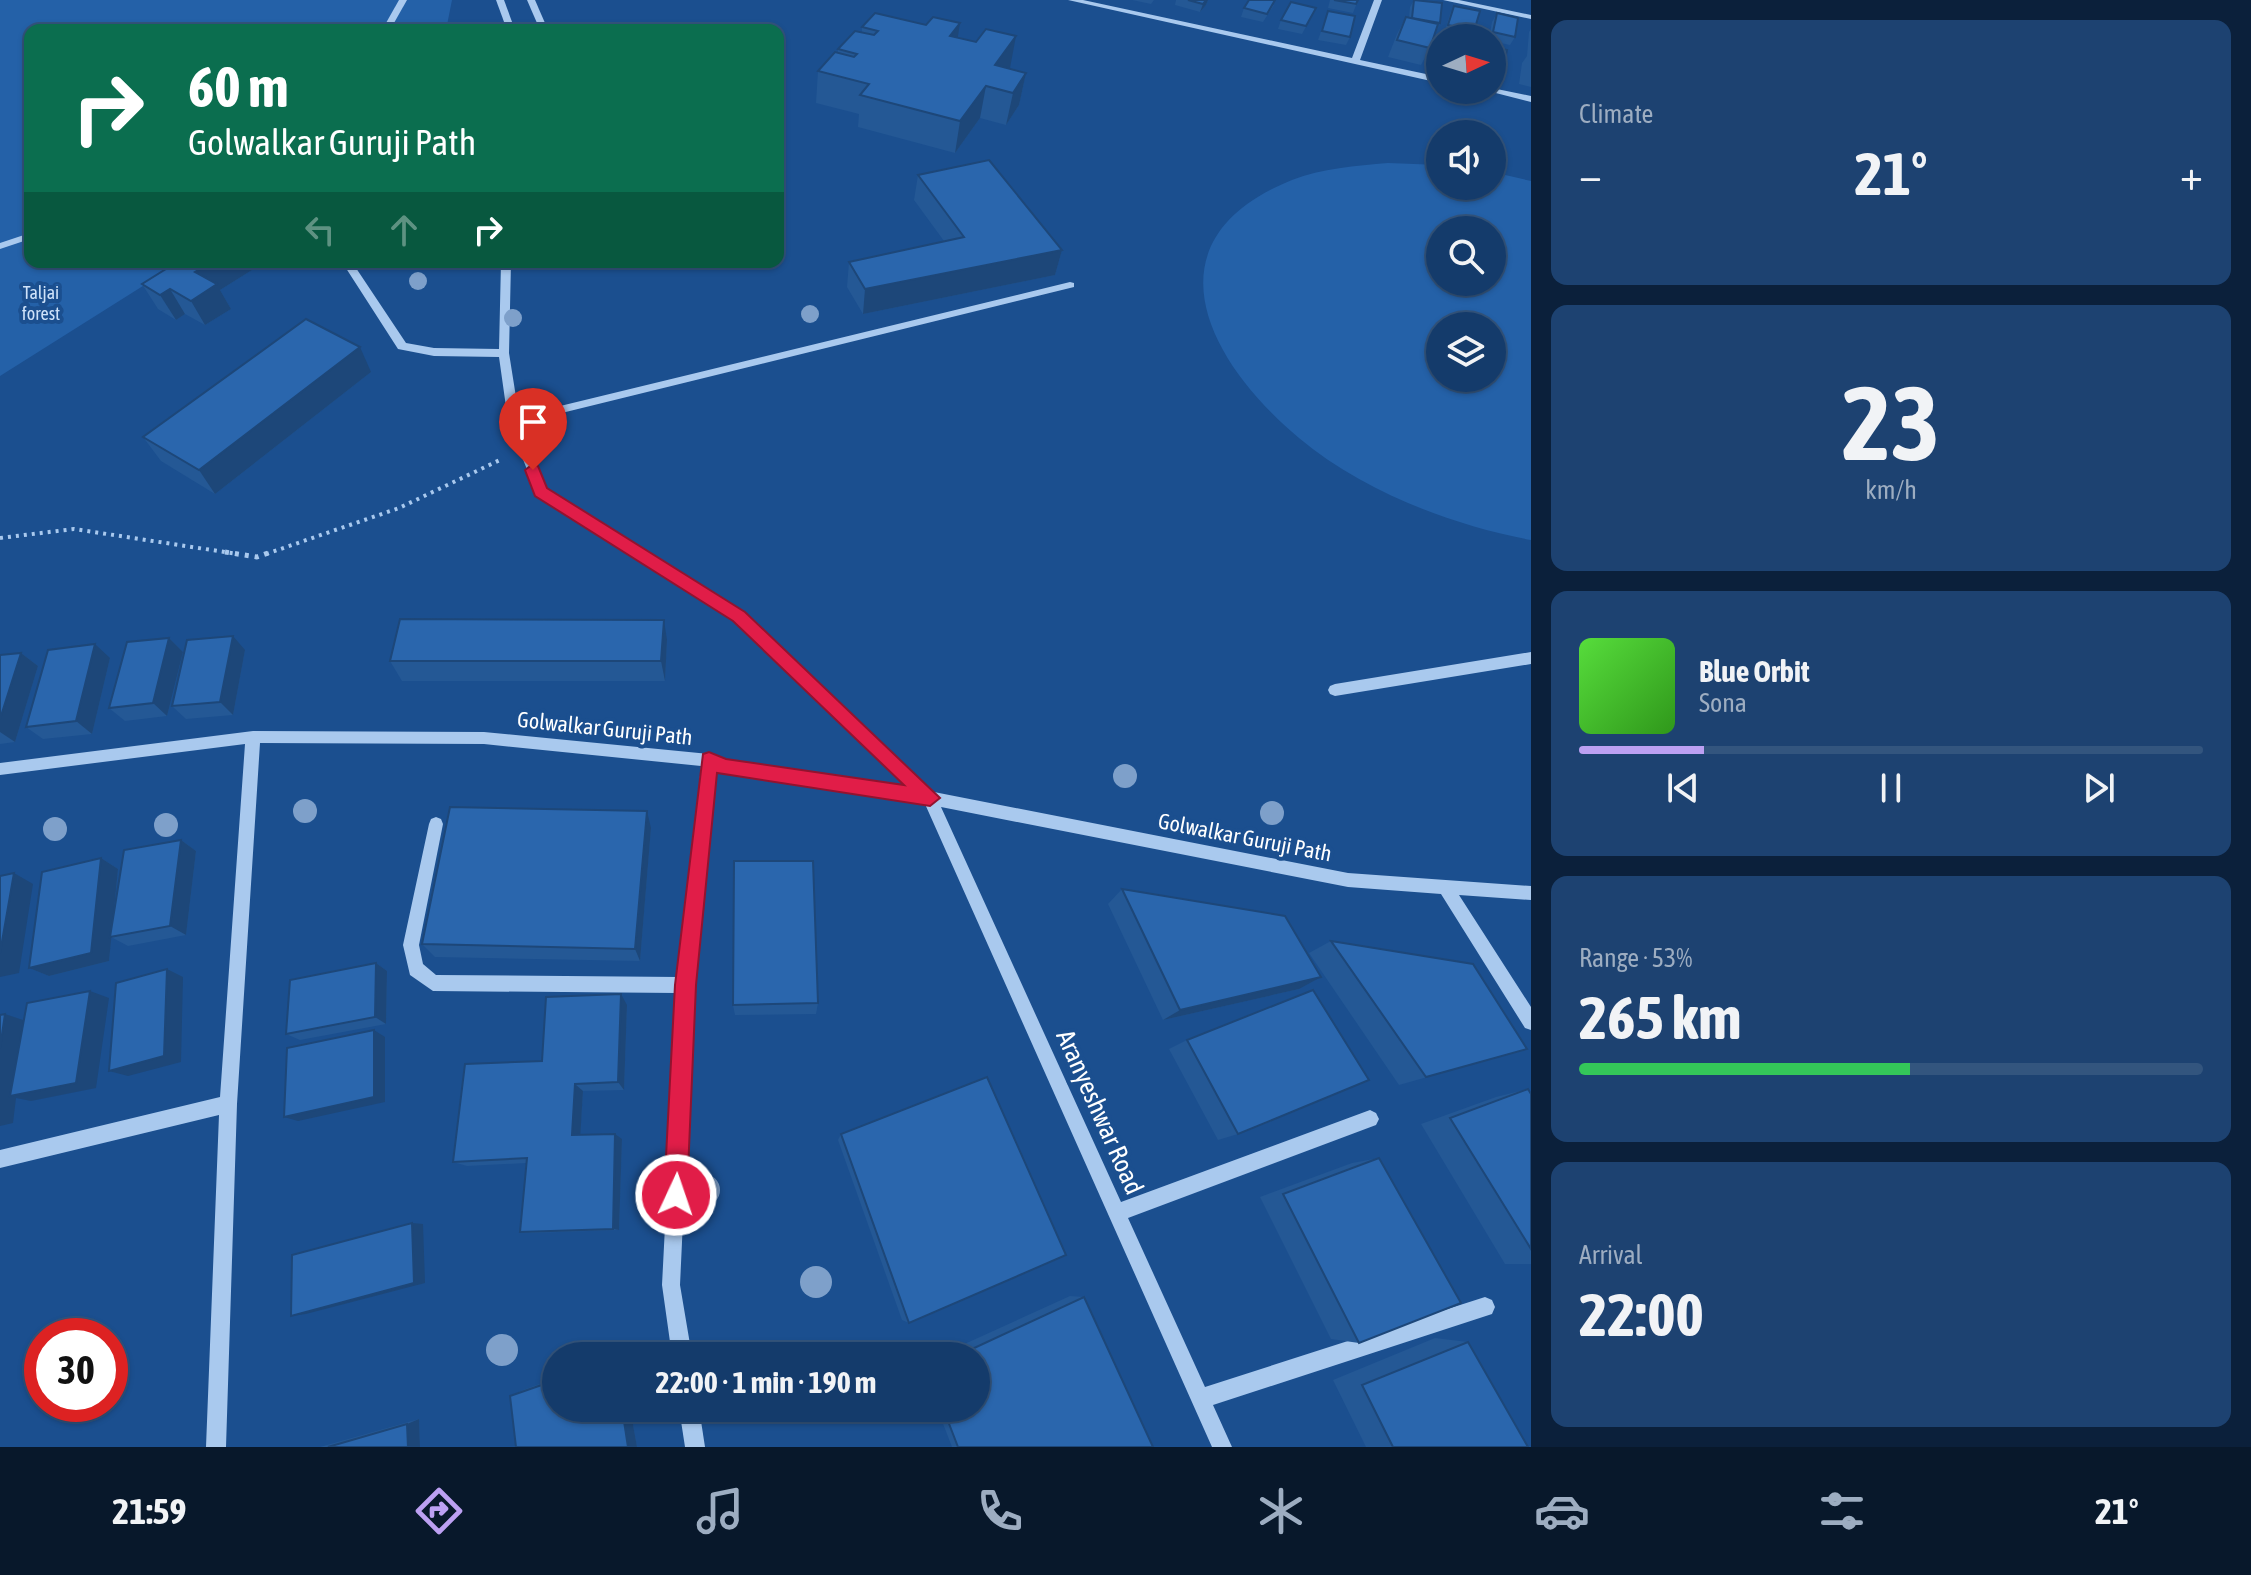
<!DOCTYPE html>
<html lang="en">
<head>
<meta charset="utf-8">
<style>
  :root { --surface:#143b6b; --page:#1d4271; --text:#f1f3f6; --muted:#9dadc1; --line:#33557e; --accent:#bca0f2 }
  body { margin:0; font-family:"Asap Condensed",sans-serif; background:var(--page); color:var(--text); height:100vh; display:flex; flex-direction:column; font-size:30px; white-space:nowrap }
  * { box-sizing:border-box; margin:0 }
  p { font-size:26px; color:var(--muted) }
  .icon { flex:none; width:44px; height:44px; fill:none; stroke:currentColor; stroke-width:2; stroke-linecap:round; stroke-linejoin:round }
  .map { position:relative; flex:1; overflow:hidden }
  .panel { display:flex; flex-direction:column; gap:20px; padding:20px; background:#0b203b; width:720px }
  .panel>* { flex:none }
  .hud { position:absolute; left:24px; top:24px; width:760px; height:244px; border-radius:16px; box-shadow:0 2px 6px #0004,0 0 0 2px var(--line); background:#0b6e4f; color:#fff; overflow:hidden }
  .needle { width:52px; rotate:86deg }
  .tools { position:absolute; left:1426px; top:24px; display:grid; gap:16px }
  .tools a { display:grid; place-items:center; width:80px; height:80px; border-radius:50%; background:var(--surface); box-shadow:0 2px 6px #0004,0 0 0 2px var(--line); font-size:40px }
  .speed { position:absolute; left:24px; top:1318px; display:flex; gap:16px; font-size:40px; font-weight:700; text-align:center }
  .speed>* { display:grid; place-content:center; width:104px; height:104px; border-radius:50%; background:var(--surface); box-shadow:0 2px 6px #0004,0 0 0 2px var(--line); line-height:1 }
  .speed .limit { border:12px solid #d22; background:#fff; color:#111 }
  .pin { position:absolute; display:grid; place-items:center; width:68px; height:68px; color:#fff; margin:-82px -34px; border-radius:50% 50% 50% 0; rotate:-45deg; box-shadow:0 0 8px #0007 }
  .pin .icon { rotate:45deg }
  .me { position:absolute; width:88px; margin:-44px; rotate:3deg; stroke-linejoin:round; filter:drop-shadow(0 0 6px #0008) }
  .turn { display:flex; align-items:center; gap:28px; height:168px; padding:0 32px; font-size:36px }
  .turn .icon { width:104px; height:104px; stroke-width:2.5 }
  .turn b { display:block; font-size:56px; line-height:68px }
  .lanes { display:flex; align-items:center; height:76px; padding:0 32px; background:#0003; justify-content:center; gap:40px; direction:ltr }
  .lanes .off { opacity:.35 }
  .big { font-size:60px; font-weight:700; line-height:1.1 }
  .panel .widget { flex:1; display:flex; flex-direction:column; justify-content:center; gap:12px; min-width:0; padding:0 28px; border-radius:16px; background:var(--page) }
  .panel .dial { align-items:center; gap:0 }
  .dial b { font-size:104px; line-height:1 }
  .song { display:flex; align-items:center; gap:24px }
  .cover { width:96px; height:96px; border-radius:12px; background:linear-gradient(135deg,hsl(110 70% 55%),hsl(110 70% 35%)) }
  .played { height:8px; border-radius:4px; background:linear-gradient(90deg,var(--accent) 20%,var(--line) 20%) }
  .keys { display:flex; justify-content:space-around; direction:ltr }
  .heat { display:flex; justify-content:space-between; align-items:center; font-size:44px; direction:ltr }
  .charge { height:12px; border-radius:6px; background:linear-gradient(90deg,#34c759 53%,var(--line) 0) }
  .trip { position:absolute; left:542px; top:1342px; width:448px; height:80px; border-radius:40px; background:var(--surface); box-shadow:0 2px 6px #0004,0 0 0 2px var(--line); font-weight:700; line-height:80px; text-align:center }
  .dock { display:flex; height:128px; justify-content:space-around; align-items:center; background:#08182b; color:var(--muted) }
  .dock .icon { width:56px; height:56px }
  .dock .active { color:var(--accent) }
  .dock b { font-size:36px; color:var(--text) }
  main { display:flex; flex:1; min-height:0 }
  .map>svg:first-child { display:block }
</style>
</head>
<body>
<main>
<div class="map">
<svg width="1531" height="1447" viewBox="0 0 1531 1447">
  <rect width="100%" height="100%" fill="#1b4f8f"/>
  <g fill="#2461a8" fill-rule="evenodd">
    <path d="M0 0H452L446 30H30V262H181L0 376Z"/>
    <path d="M1388 163 1440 165V186H1492V172L1531 181V540C1451 525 1362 491 1299 438 1207 361 1143 240 1292 180 1322 168 1356 166 1388 163ZM1440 230H1492V282H1440ZM1440 326H1492V378H1440Z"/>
  </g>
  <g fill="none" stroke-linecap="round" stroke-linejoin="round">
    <g stroke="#a9c9ee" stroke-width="4" stroke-dasharray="3 5" stroke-linecap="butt">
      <path d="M0 538 74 529 238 554"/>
      <path d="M266 554 399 508 502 459"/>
    </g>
    <path stroke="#a9c9ee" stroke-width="5" stroke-dasharray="4 6" stroke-linecap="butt" d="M225 552 257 557 271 552"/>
    <g fill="#a9c9ee" fill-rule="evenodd">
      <path d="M399 0H407L390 30H382Z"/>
      <path d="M496 0H504L515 30H507Z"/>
      <path d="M527 0H535L548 30H540Z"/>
      <path d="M1068 0H1083L1352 58 1374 0H1382L1360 60 1440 77V83Z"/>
      <path d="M1443 0H1459L1531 15V19Z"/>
      <path d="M1492 88 1531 96V102L1484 90Z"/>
      <path d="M30 233V239L0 249V243Z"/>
      <path d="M342 262H352L406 343 434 348 499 349 501 262H511L509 353 519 416 1070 282 1074 283V287L1070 288 521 423 546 489 744 613 934 792 1348 873 1531 886V900L1459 895 1531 1007V1030L1525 1028 1441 894 1348 887 941 807 1121 1202 1370 1110 1376 1113 1379 1119 1376 1125 1128 1218 1205 1387 1485 1297 1492 1300 1495 1307 1492 1314 1213 1405 1232 1447H1212L925 804 724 773 715 770 694 985 680 1285 692 1356H672L662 1285 677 993 433 991 410 975 403 945 429 824 431 819 436 817 441 819 443 824 419 945 423 964 436 975 679 977 701 766 484 744 260 743 237 1104 226 1447H206L219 1115 0 1168V1150L220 1097 245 744 0 775V763L253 731 484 732 709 754 726 761 910 788 734 621 537 495 508 421 499 357 434 356 398 349Z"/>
      <path d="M1531 652V664L1335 696 1330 694 1328 690 1330 686 1335 684Z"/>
      <path d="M679 1408H699L705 1447H685Z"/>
    </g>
  </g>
  <g fill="#7ea0ca">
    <circle cx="418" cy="281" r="9"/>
    <circle cx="810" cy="314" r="9"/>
    <circle cx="513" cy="318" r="9"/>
    <circle cx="1125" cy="776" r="12"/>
    <circle cx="305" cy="811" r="12"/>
    <circle cx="1272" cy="813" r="12"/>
    <circle cx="166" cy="825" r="12"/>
    <circle cx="55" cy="829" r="12"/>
    <circle cx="704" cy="1190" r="16"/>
    <circle cx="816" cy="1282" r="16"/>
    <circle cx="502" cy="1350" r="16"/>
  </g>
  <g fill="#245895">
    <path d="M1132 0H1154L1151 4Z"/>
    <path d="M1176 0H1208L1206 5 1200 12 1175 5Z"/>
    <path d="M1330 0H1358L1353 13 1328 8Z"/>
    <path d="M1414 0 1440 23 1435 31 1430 48 1421 65 1388 57 1397 34 1406 17 1409 18 1410 7Z"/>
    <path d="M1274 5 1263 22 1241 17 1244 8Z"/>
    <path d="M1454 6 1474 31 1470 38H1462L1444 34 1450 14Z"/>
    <path d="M1316 8 1302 34 1278 29 1281 20Z"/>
    <path d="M1328 11 1350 37 1346 45 1318 40Z"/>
    <path d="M1497 13 1515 37 1510 45 1492 41V38H1489L1492 22Z"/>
    <path d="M862 27 958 37 1010 68 1009 69 1026 73 1019 105 1006 125 980 118 955 153 858 127 859 114 816 103 818 71 838 53V49L862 32Z"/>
    <path d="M1531 29V87L1519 84 1522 63 1527 56 1529 32Z"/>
    <path d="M1492 47 1503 69 1498 78 1492 76Z"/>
    <path d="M918 175 1062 250 1055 275 863 314 847 287 849 262 944 241 914 200Z"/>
    <path d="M158 262H265L220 290 231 309 205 325 185 314 176 320 158 309 142 284 164 270Z"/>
    <path d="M371 372 215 494 161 461 143 437Z"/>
    <path d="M169 638 183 652 167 716 125 721 109 708Z"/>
    <path d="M667 640 665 681H402L390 661Z"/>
    <path d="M245 650 233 715 186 719 172 706Z"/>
    <path d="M21 653 38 666 15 742 0 744V655Z"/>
    <path d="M110 658 92 734 43 739 26 727Z"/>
    <path d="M651 828 640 961 435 957 422 944Z"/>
    <path d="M181 840 196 851 186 935 128 946 111 937 109 961 49 976 29 968 101 858 118 869 113 919Z"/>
    <path d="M1122 889 1299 989 1163 1020 1108 904Z"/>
    <path d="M1331 941 1527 1049 1399 1085 1309 953Z"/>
    <path d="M376 963 387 971 386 1024 300 1040 286 1034Z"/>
    <path d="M818 1003 816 1014 735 1015 733 1005Z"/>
    <path d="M627 1005 624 1090 583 1091 580 1135 622 1139 619 1230 531 1233 520 1232 526 1163 467 1166 453 1162 542 1061Z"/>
    <path d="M1187 1040 1238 1134 1218 1140 1169 1049Z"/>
    <path d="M1528 1089 1531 1094V1264H1505L1421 1124 1496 1097Z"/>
    <path d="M841 1134 909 1323 902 1320 838 1140Z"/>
    <path d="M1379 1158 1359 1343 1331 1339 1260 1197 1352 1163Z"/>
    <path d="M1070 1296 1084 1297 1153 1447H952L937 1408H976V1356H938Z"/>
    <path d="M1435 1338 1468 1342 1528 1447H1366L1333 1380Z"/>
    <path d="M556 1378V1408H630L637 1447H516L510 1396 523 1390Z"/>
    <path d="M419 1419 420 1447H320Z"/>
  </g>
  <g fill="#1d4779">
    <path d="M1206 0H1208L1206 5 1200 12 1203 4Z"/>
    <path d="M960 23 955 55 950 36Z"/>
    <path d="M1016 36 1010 68 995 88V65Z"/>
    <path d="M1026 73 1019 105 1006 125 1013 93Z"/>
    <path d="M986 86 980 118 955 153 960 121Z"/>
    <path d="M1062 250 1055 275 863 314 865 289Z"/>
    <path d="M212 262H265L220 290 231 309 205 325 191 301 195 272Z"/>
    <path d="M170 289 185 314 176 320 160 295Z"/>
    <path d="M360 347 371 372 215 494 199 470Z"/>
    <path d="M664 620 667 640 665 681 661 661Z"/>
    <path d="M233 636 245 650 233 715 220 702Z"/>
    <path d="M169 638 183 652 167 716 153 703Z"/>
    <path d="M95 644 110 658 92 734 76 721Z"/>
    <path d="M21 653 38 666 15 742 0 732V719Z"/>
    <path d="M647 811 651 828 640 961 635 949Z"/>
    <path d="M181 840 196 851 186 935 170 926Z"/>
    <path d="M101 858 118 869 109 961 49 976 29 968Z"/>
    <path d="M14 873 33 884 19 973 0 977V953Z"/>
    <path d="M376 963 387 971 386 1024 375 1017Z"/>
    <path d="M167 969 183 977 181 1062 128 1076 109 1071Z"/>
    <path d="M1321 977 1299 989 1163 1020 1180 1010Z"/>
    <path d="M90 991 109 998 96 1088 31 1101 16 1098 13 1123 0 1126V1048L5 1014 26 1021Z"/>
    <path d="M621 994 627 1005 624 1090 618 1082Z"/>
    <path d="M374 1030 385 1037V1102L298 1121 284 1117Z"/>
    <path d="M575 1084 583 1091 580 1140 572 1135Z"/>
    <path d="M615 1134 622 1139 619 1230 613 1229Z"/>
    <path d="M412 1223 423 1224 425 1283 306 1314 291 1316Z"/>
    <path d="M622 1408H630L637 1447H628Z"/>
    <path d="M419 1419 420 1447H408L407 1424Z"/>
  </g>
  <g fill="#2a66ad" stroke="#1d4779" stroke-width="2">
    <path d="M1188 0H1206L1203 4Z"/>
    <path d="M1249 0H1275L1267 14 1244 8Z"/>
    <path d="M1334 0H1358L1356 4Z"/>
    <path d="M1414 0 1442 3 1440 23 1412 18Z"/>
    <path d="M1291 2 1316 8 1306 26 1281 20Z"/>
    <path d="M1454 6 1480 11 1474 31 1448 25Z"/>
    <path d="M1328 11 1355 16 1350 37 1322 31Z"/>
    <path d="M875 13 926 25 933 17 960 23 950 36 976 42 986 29 1016 36 995 65 1026 73 1013 93 986 86 960 121 860 95 869 84 818 71 835 52 854 57 857 54 838 49 855 31 874 35 878 31 862 27Z"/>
    <path d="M1497 13 1518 18 1515 37 1493 32Z"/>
    <path d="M1406 17 1438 24 1430 48 1397 40Z"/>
    <path d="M1492 47 1507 50 1503 69 1492 67Z"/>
    <path d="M989 160 1062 250 865 289 849 262 964 237 918 175Z"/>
    <path d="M160 262H212L195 272 217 284 191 301 170 289 160 295 142 284 169 267Z"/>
    <path d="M306 319 360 347 199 470 143 437Z"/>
    <path d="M400 619 664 620 661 661H390Z"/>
    <path d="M233 636 220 702 172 706 187 640Z"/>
    <path d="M169 638 153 703 109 708 127 642Z"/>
    <path d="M95 644 76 721 26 727 48 650Z"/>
    <path d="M21 653 0 719V655Z"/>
    <path d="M450 807 647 811 635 949 422 944Z"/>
    <path d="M181 840 170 926 110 937 124 850Z"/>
    <path d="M101 858 91 953 29 968 42 872Z"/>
    <path d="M734 861H813L818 1003 733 1005Z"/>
    <path d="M14 873 0 953V876Z"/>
    <path d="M1122 889 1285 916 1321 977 1180 1010Z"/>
    <path d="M1331 941 1473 964 1527 1049 1426 1077Z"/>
    <path d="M376 963 375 1017 286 1034 290 980Z"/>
    <path d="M167 969 164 1056 109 1071 116 983Z"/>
    <path d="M1313 990 1369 1080 1238 1134 1187 1040Z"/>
    <path d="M90 991 76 1083 10 1096 27 1003Z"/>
    <path d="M621 994 618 1082 575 1084 572 1135 615 1134 613 1229 520 1232 527 1158 453 1162 465 1064 542 1061 546 997Z"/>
    <path d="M5 1014 0 1048V1015Z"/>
    <path d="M374 1030V1097L284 1117 287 1048Z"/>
    <path d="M987 1077 1066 1255 909 1323 841 1134Z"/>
    <path d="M1528 1089 1531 1094V1249L1450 1118Z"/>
    <path d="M1379 1158 1461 1303 1359 1343 1283 1194Z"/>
    <path d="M412 1223 414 1283 291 1316 292 1255Z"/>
    <path d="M1084 1297 1153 1447H958L943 1408H976V1356H957Z"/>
    <path d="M1468 1342 1528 1447H1393L1362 1385Z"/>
    <path d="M556 1380V1408H622L628 1447H516L510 1396Z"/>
    <path d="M407 1424 408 1447H328Z"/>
  </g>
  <path fill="#e11d48" stroke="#92132f" stroke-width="2" d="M533 464 538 466 547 488 745 612 940 798 930 806 717 773 696 985 687 1195 684 1203 676 1206 667 1203 664 1195 675 985 703 754 709 752 726 759 904 785 733 621 535 496 525 470Z"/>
  <g text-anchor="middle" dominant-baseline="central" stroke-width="8" stroke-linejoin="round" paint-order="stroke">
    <g font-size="18" fill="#cfe3fa" stroke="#1b4f8f">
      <text x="41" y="292">Taljai<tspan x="41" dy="21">forest</tspan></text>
    </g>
    <g font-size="22" fill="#fff" stroke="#1b4f8f">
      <text transform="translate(605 728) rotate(6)">Golwalkar Guruji Path</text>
      <text transform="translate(1245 837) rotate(11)">Golwalkar Guruji Path</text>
    </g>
    <g font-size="26" fill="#fff" stroke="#1b4f8f">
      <text transform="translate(1100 1112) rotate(66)">Aranyeshwar Road</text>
    </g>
  </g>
</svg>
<div class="tools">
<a><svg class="needle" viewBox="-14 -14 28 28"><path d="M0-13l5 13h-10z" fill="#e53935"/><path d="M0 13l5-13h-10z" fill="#9dadc1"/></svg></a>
<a><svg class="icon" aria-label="sound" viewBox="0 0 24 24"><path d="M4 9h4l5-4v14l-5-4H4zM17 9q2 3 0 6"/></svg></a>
<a><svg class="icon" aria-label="search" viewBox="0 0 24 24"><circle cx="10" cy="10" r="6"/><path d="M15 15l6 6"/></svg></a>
<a><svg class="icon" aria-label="layers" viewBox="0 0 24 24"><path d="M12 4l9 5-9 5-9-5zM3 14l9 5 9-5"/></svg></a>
</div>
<div class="speed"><div class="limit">30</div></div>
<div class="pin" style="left:533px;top:470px;background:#d93025"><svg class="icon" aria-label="arrive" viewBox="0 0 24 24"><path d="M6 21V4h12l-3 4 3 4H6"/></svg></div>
<svg class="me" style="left:676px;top:1195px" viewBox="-20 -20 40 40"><circle r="17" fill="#e11d48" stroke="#fff" stroke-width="3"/><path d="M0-11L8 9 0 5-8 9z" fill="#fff"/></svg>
<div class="trip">22:00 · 1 min · 190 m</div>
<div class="hud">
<div class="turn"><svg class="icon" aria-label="right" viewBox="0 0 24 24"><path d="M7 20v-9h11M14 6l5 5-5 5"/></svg><div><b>60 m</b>Golwalkar Guruji Path</div></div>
<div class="lanes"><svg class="icon off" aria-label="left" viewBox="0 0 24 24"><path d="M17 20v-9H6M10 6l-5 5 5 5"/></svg><svg class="icon off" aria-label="ahead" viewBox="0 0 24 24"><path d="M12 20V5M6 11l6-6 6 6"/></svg><svg class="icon" aria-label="right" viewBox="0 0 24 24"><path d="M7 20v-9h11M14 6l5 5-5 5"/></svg></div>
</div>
</div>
<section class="panel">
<div class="widget"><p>Climate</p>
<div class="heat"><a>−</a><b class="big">21°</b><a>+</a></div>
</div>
<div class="widget dial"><b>23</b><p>km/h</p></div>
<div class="widget">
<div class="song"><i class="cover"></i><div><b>Blue Orbit</b><p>Sona</p></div></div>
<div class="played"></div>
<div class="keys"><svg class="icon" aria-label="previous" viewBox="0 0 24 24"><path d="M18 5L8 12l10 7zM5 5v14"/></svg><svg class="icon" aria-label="pause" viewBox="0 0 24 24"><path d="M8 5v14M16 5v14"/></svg><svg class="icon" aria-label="next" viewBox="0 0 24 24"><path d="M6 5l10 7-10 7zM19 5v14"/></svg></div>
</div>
<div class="widget"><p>Range · 53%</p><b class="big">265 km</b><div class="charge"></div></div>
<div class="widget"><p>Arrival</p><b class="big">22:00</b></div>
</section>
</main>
<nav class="dock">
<b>21:59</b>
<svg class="icon active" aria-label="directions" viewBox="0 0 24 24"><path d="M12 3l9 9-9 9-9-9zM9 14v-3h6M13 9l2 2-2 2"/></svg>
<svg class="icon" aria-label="music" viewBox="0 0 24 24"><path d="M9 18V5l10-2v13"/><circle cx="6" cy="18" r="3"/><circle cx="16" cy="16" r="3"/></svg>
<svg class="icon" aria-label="phone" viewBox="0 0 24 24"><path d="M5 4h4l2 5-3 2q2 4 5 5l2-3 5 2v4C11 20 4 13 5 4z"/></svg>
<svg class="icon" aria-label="climate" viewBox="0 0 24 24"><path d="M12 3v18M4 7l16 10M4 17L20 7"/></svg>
<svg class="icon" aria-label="car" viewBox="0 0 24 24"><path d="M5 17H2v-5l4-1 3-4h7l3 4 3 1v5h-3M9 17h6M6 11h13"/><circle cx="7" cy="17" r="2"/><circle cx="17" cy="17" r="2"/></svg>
<svg class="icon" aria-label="filters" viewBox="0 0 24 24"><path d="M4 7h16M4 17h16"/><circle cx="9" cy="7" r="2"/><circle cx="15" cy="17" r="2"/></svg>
<b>21°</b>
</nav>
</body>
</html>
